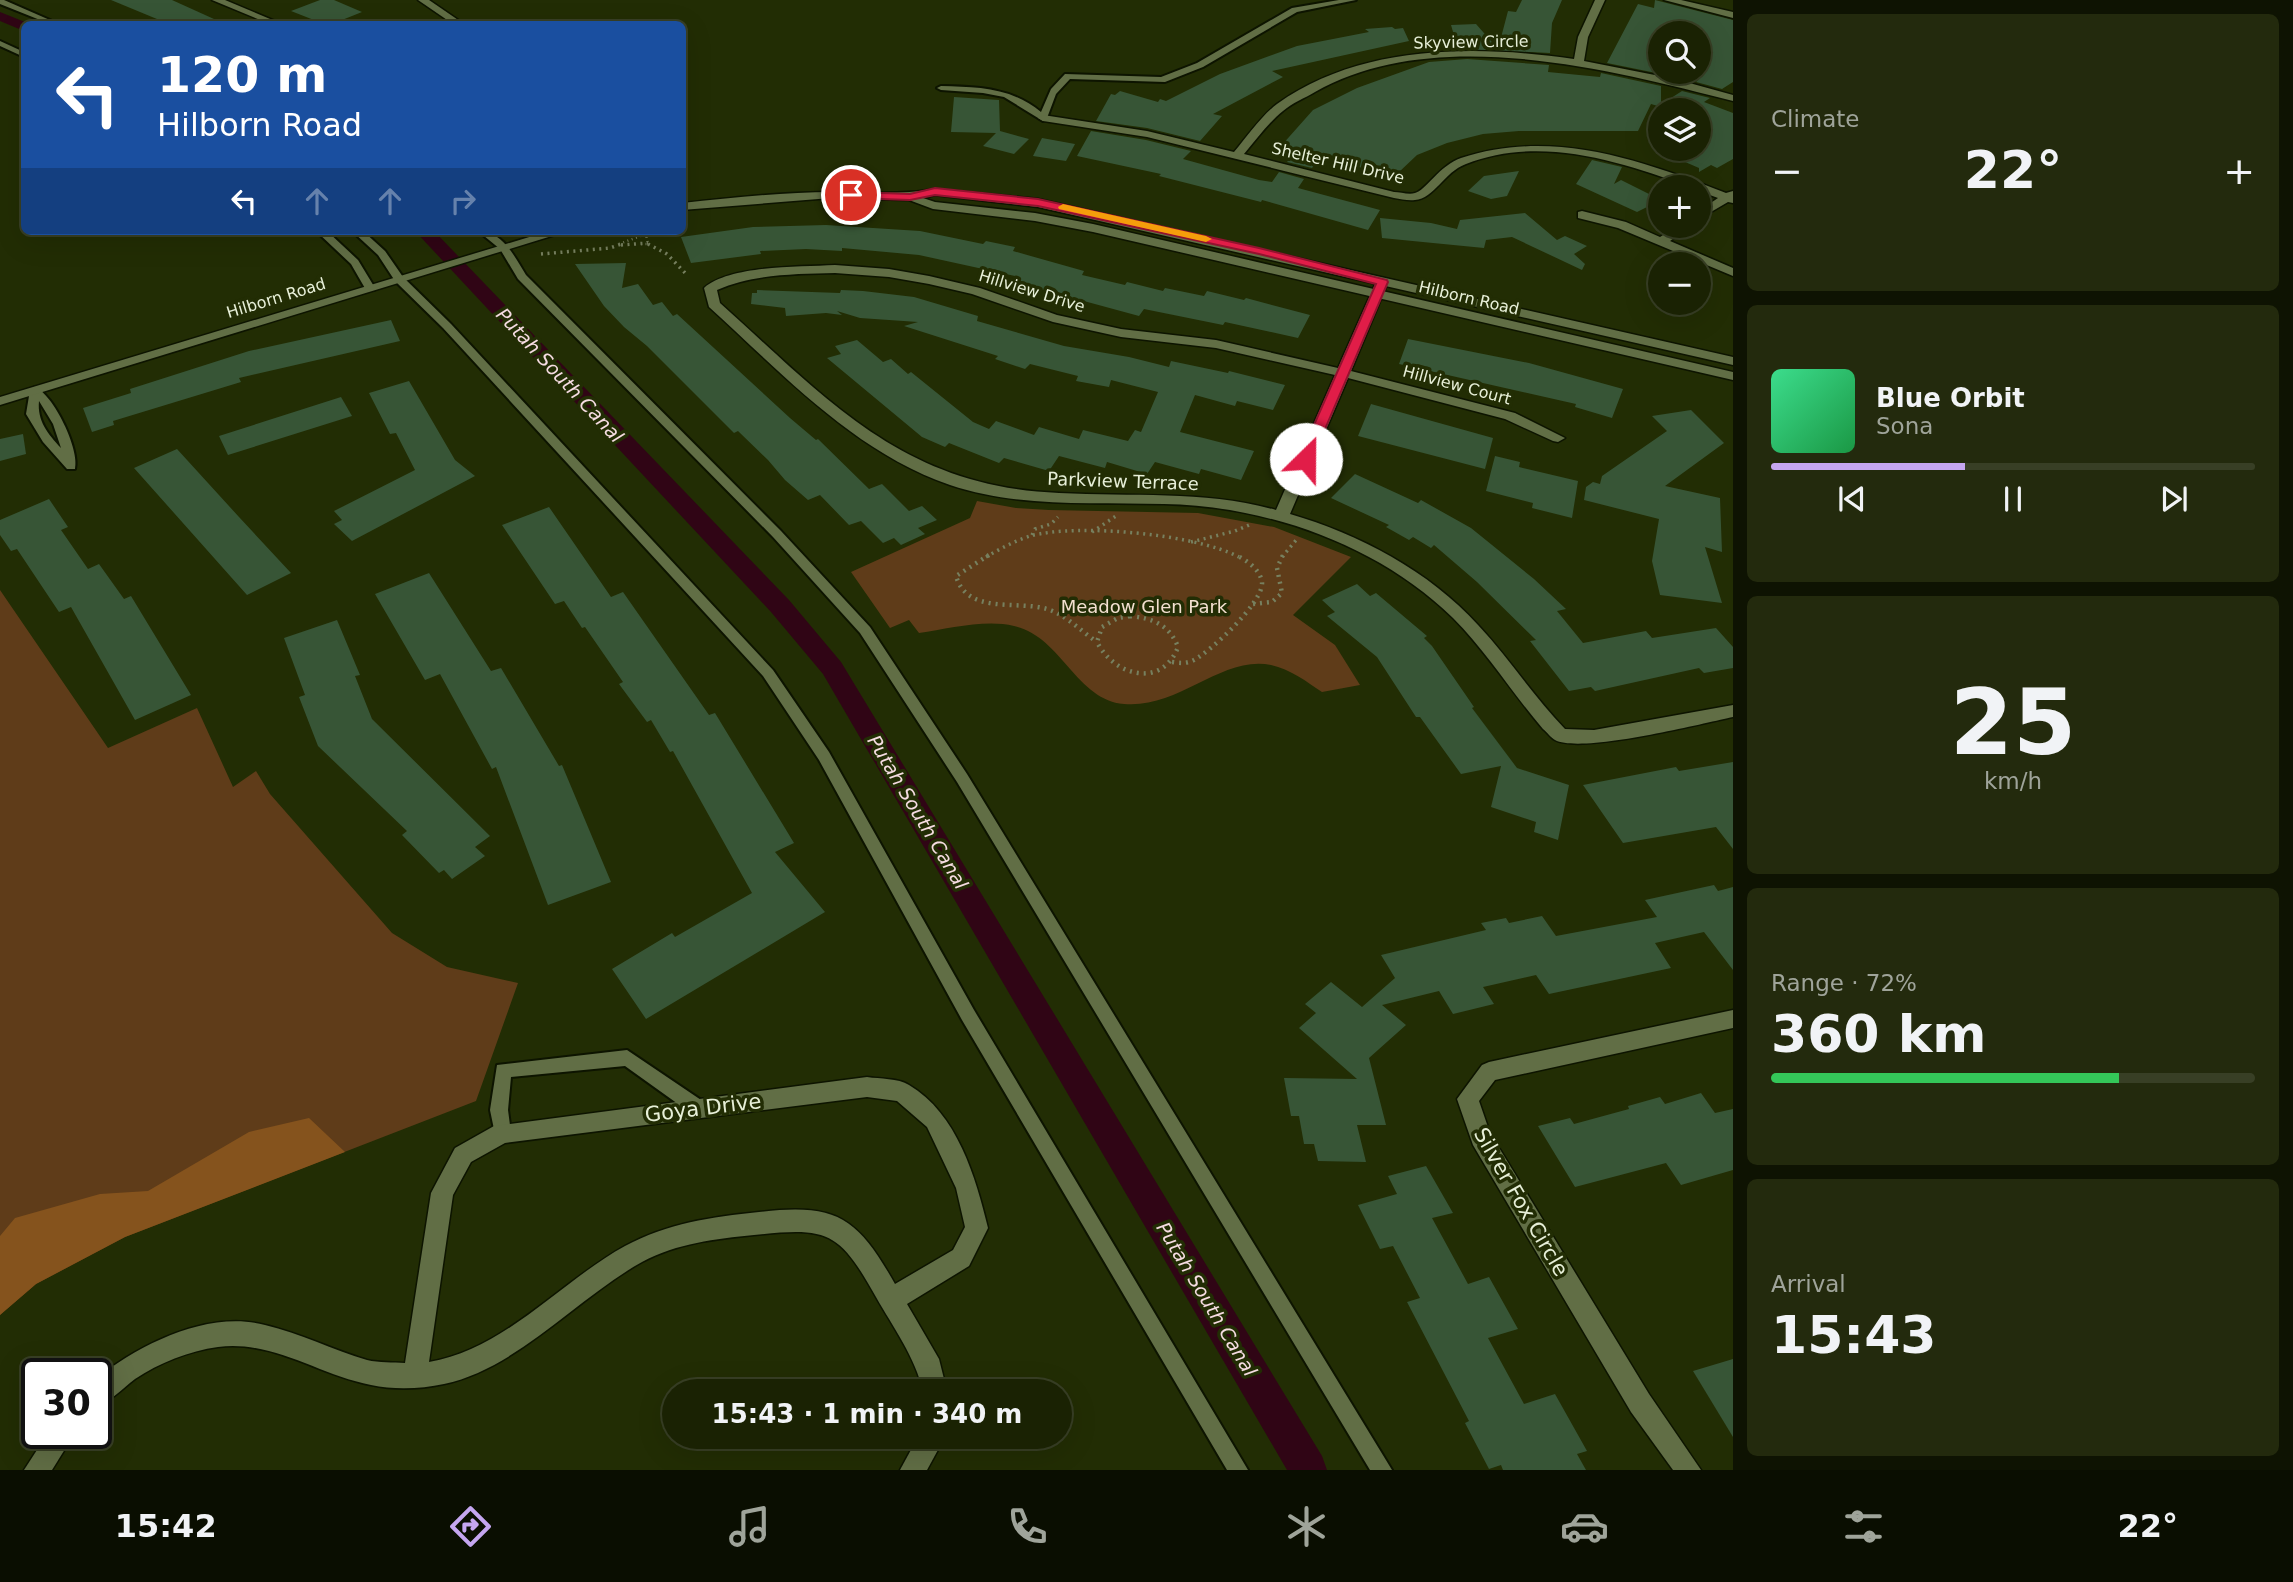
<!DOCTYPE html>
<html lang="en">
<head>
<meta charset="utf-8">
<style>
  :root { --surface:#1a2203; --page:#232a0d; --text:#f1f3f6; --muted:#9fa49a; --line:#383f25; --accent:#c5a6f0 }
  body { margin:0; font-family:"DejaVu Sans",sans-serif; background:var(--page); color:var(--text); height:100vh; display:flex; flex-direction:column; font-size:26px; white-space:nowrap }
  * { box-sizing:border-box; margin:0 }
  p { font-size:23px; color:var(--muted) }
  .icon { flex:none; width:38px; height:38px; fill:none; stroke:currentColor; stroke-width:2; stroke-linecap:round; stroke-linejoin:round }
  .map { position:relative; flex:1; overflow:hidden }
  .details { display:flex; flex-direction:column; gap:14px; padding:14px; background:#0e1302; width:560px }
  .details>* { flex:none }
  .top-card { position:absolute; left:21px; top:21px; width:665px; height:214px; border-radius:10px; box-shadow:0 7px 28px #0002,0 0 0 2px var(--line); background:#1a4fa0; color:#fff; overflow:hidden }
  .fabs { position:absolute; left:1648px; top:21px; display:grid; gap:14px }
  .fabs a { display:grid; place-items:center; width:63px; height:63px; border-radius:50%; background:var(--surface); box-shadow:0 7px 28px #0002,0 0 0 2px var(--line); font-size:35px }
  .speed { position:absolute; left:21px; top:1358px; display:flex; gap:14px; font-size:35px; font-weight:700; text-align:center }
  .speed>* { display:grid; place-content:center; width:91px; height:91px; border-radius:50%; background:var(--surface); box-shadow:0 7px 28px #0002,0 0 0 2px var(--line); line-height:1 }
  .speed .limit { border:4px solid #111; border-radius:10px; background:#fff; color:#111 }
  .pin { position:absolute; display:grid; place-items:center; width:60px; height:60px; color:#fff; margin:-30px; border:4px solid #fff; border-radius:50%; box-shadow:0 2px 7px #0007 }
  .me { position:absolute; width:77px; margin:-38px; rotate:23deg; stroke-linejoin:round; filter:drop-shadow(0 0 5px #0008) }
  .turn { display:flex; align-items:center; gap:24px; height:147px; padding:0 21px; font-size:32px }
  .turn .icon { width:91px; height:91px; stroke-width:2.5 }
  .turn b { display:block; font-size:49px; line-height:60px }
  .lanes { display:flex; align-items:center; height:66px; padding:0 21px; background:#0003; justify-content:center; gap:35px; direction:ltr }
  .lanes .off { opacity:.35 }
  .big { font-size:52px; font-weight:700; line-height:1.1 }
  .details .widget { flex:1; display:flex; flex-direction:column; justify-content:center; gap:10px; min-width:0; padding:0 24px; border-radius:10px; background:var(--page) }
  .details .dial { align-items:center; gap:0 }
  .dial b { font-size:91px; line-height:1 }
  .song { display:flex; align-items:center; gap:21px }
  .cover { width:84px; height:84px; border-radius:10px; background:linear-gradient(135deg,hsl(150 70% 55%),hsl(140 70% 35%)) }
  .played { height:7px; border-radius:4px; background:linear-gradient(90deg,var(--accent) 40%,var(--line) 40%) }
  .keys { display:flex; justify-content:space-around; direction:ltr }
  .heat { display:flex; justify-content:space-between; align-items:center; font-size:38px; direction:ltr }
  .charge { height:10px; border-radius:5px; background:linear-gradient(90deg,#34c759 72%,var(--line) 0) }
  .trip { position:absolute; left:662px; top:1379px; width:410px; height:70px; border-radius:35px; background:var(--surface); box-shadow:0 7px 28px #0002,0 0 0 2px var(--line); font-weight:700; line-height:70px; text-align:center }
  .menu { display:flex; height:112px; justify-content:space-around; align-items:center; background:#0a0e01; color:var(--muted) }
  .menu .icon { width:49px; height:49px }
  .menu .on { color:var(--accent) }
  .menu b { font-size:32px; color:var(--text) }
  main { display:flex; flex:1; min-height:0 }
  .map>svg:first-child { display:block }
</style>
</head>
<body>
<main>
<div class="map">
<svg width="1733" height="1470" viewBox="0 0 1733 1470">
  <rect width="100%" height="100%" fill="#222d04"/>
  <g fill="#5f3c19">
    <path d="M977 501 1016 508 1049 510 1198 513 1274 527 1351 557 1293 615 1335 645 1360 685 1322 692C1307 682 1290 669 1271 665 1222 655 1179 709 1124 704 1076 700 1061 636 1014 626 985 619 948 629 919 633L909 620 890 628 851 572 970 518Z"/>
    <path d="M0 590 108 748 197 708 233 787 256 771 270 794 392 933 447 967 518 983 476 1101 125 1237 36 1284 0 1315Z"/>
  </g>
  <path fill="#85531d" d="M309 1118 345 1152 125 1237 36 1284 0 1315V1236L15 1218 100 1194 148 1191 249 1132Z"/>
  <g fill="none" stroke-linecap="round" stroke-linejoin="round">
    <g fill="#300515" fill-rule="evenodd">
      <path d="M0 12 30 24H24V31L0 21Z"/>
      <path d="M415 231H434L789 600 841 662 1322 1456 1327 1470H1287L823 674 771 612Z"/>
    </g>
  </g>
  <g fill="#375536">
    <path d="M111 0H172L225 24H169Z"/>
    <path d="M320 0H334L362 12 332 24H324L291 11Z"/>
    <path d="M1522 0H1562L1552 23 1550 53 1458 49 1451 25 1476 24 1498 49 1508 11 1516 12Z"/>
    <path d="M1655 0 1733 20V82L1722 89 1696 82 1699 79V33L1661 26V74L1607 63 1638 4 1654 8Z"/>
    <path d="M1392 27 1395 29 1403 28 1409 41 1272 71 1283 77 1213 114 1222 116 1200 141 1147 128 1096 121 1111 94 1115 95 1120 91 1158 102 1160 99 1166 101 1220 74 1297 46 1369 32 1365 29Z"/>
    <path d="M1467 59 1549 65 1548 72 1600 77 1601 73 1661 86V107L1651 104 1638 131H1519L1483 134 1447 143 1417 155 1398 173 1383 168 1378 173 1321 155 1312 168 1287 162 1297 150 1281 146 1313 110 1357 88 1429 62Z"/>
    <path d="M1682 91 1710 98 1704 102 1733 113V159L1717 168 1711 165 1699 172V168L1655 149H1699V105L1692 109 1668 100Z"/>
    <path d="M954 97 999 100 1000 131 1029 139 1014 154 983 146 996 133 951 132Z"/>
    <path d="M1091 131 1146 140 1191 151 1183 159 1259 180 1272 182 1279 172 1304 179 1298 188 1380 210 1368 230 1262 200 1261 202 1159 176 1161 174 1077 156Z"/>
    <path d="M1042 138 1075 144 1066 161 1033 156Z"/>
    <path d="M1592 160 1622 167 1614 184 1621 180 1661 200 1637 212 1576 184Z"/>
    <path d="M1519 171 1507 196 1491 199 1468 191 1484 176Z"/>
    <path d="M1525 213 1557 240 1565 236 1587 246 1574 254 1585 264 1582 270 1512 237 1486 240 1484 248 1382 238 1380 218 1431 223 1457 229 1460 220Z"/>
    <path d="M826 225 920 231 983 244 986 241 1015 247 1013 251 1084 271 1082 275 1125 285 1127 282 1163 291 1165 288 1204 296 1207 291 1244 300 1246 298 1310 315 1298 338 1225 322 1223 325 1144 309 1139 316 1036 288 1012 280 1015 276 919 255 842 248V251L806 249 760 251 761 254 691 263 681 237 753 227Z"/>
    <path d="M626 263 622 288 638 284 653 305 662 302 673 316 677 314 790 418 816 440 818 439 869 489 882 484 909 511 922 506 937 520 918 528 925 534 901 545 894 538 883 543 861 521 849 525 820 495 808 500 785 480 768 460 738 431 734 433 647 346 624 327 604 306 575 264Z"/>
    <path d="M757 290 840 293 841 290 863 291 914 297 978 316 977 321 1064 346 1129 357 1169 367 1171 361 1228 373 1229 371 1285 385 1273 410 1237 401 1235 406 1195 395 1180 432 1254 451 1241 480 1201 469 1199 474 1155 462 1147 474 1107 462 1105 468 1059 456 1049 471 1004 458 999 463 949 443 945 447 922 437 827 358 841 354 835 346 857 340 883 362 891 359 908 374 911 372 973 422 989 429 996 421 1034 435 1039 427 1079 439 1083 430 1128 441 1135 430 1141 432 1158 392 1111 380 1109 387 1076 381 1078 376 1030 364 1025 369 995 359 998 356 904 326 918 322 860 318 837 311 842 315 826 313 786 316 785 308 751 304 752 293H757Z"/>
    <path d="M391 320 400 341 239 378 241 382 113 421 114 425 92 432 83 408 131 393 130 389 249 351Z"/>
    <path d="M1408 339 1529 363 1623 389 1612 418 1575 407 1576 404 1399 364Z"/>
    <path d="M409 381 455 460 475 476 352 541 334 524 342 520 334 511 415 470 396 433 390 434 369 393Z"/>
    <path d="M341 397 352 416 228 455 219 436Z"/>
    <path d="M1371 404 1493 438 1485 469 1358 436Z"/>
    <path d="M1691 410 1724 443 1665 486 1720 498 1722 552 1705 547 1722 603 1660 595 1652 561 1659 519 1584 500 1586 487 1593 482 1600 484 1602 476 1667 431 1652 416Z"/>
    <path d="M23 434 26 454 0 461V439Z"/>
    <path d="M177 449 239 517 291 573 247 595 134 468Z"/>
    <path d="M1495 456 1520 462 1519 467 1578 481 1572 518 1532 508 1533 503 1486 491Z"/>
    <path d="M1355 474 1418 503 1421 500 1471 528 1534 579 1566 609 1557 611 1583 643 1646 631 1652 638 1716 628 1733 647V668L1704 673 1699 668 1595 691 1591 687 1569 691 1530 641 1536 640 1477 582 1434 545 1431 548 1413 537 1409 540 1386 527 1389 525 1331 498Z"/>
    <path d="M49 499 68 527 61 530 88 569 99 564 124 599 131 596 191 695 135 720 71 607 59 612 17 549 11 551 0 535V520Z"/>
    <path d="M549 507 611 597 623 592 709 715 715 713 794 843 775 852 825 912 646 1019 612 969 672 933 675 937 752 893 673 751 670 752 651 720 647 722 619 684 623 682 585 627 582 628 564 601 555 604 502 525Z"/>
    <path d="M429 573 491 671 501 668 559 766 562 765 611 882 548 905 496 767 492 769 440 674 425 680 375 594Z"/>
    <path d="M1357 584 1370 596 1376 593 1427 636 1424 638 1432 646 1474 707 1472 708 1517 768 1569 785 1558 840 1534 832 1536 822 1491 807 1501 766 1461 774 1420 717H1416L1377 657 1327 616 1335 612 1322 600Z"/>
    <path d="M337 620 360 675 355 676 372 719 490 836 475 847 485 856 452 879 444 870 439 873 402 835 407 831 318 746 299 697 305 695 284 638Z"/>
    <path d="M1733 762V849L1716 827 1623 843 1583 785 1676 767 1679 771Z"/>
    <path d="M1714 885 1718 891 1733 887V970L1704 932 1655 943 1671 968 1549 994 1536 975 1483 987 1494 1004 1453 1014 1439 991 1382 1005 1406 1025 1369 1058 1386 1125H1357L1366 1162 1318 1161 1314 1144H1304L1299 1116H1291L1284 1078 1357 1079 1299 1028 1316 1013 1305 1004 1331 982 1362 1007 1395 978 1381 955 1486 930 1481 923 1506 918 1509 923 1542 916 1556 936 1657 917 1645 900Z"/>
    <path d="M1701 1093 1715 1113 1733 1109V1170L1681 1185 1666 1163 1575 1187 1538 1126 1570 1118 1574 1124 1629 1109 1628 1106 1660 1097 1665 1104Z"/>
    <path d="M1426 1166 1453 1213 1432 1218 1468 1284 1489 1277 1518 1329 1488 1338 1524 1404 1555 1394 1587 1451 1577 1454 1586 1470H1503L1501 1465 1489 1469 1465 1423 1469 1421 1407 1302 1420 1298 1393 1246 1380 1249 1358 1205 1397 1194 1388 1176Z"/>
    <path d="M1733 1359V1437L1693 1371Z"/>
  </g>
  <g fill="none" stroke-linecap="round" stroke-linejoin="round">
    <defs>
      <g id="service">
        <path d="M0 0H4L59 24H50L0 4Z"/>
        <path d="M1339 0H1356L1297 12 1203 67 1165 82 1070 79 1056 94 1047 118 1043 121 1004 97 983 93 941 90 937 88 941 86C977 87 1011 87 1041 112L1051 89 1065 74 1161 77 1197 63 1292 8Z"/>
        <path d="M0 41 24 52V57L0 46Z"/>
        <path d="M316 231H327L358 260 375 288 374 290H366L351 264Z"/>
        <path d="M352 231H363L385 251 403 277 451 324 773 670 829 752 974 1010 1248 1470H1227L962 1020 819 760 763 676 443 328 395 281 378 255Z"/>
        <path d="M478 231C503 231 514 256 526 275L781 531 870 627 967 774 1392 1470H1370L957 782 860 633 773 537 518 279 500 249Z"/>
        <path d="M35 387C54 395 80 450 75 469H67L43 442 26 414 30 390ZM39 401 53 424 61 448C48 434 37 421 39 401Z"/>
        <path d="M627 1050 704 1102 707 1108 704 1114 698 1116 692 1114 625 1066 511 1077 508 1110 511 1133 508 1139 502 1141 496 1139 490 1110 497 1065Z"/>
      </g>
      <g id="minor">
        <path d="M212 0H225L282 24H270Z"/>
        <path d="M418 0H429L464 24H453Z"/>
        <path d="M1595 0H1605L1588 37 1584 61 1675 79 1733 95V101C1608 69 1435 24 1315 92 1305 98 1292 103 1283 111 1268 123 1256 140 1244 154L1394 192C1400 192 1409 195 1415 193 1425 191 1440 165 1461 158 1553 128 1640 160 1726 193L1733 191V203L1728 202 1699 219V211L1718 198 1699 191V187H1690C1619 161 1540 135 1466 164 1444 172 1434 199 1415 200 1408 201 1401 199 1394 198L1147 137 1043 121 1038 118 1043 115 1147 131 1234 152C1247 137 1261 116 1277 104 1361 44 1476 45 1574 59L1578 37Z"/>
        <path d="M1664 0H1681L1733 12V18Z"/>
        <path d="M1582 211 1626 222 1660 237 1677 226H1691L1670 241 1733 268V276L1618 228 1578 218V212Z"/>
        <path d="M835 265 889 269 929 276 980 288 1057 315 1121 329 1216 340 1338 368 1376 282 1382 278 1386 279 1388 282 1351 371 1515 413 1565 438 1558 442 1553 441 1505 419 1348 378 1290 514C1359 534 1429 571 1478 625 1509 658 1533 696 1565 729L1594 730 1733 705V717C1700 724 1581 754 1555 740 1551 738 1547 732 1543 729 1512 693 1487 652 1453 618 1378 545 1268 506 1164 504 1092 502 1019 508 950 485 854 452 782 373 709 307L704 288C730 265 800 267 835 265ZM835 273 889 277 929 284 972 294 1053 322 1121 337 1216 348 1335 375 1276 510C1205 490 1133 497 1059 493 903 487 828 400 720 303L717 290C754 274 795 274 835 273Z"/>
        <path d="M1733 1010V1028L1495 1080 1479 1101 1490 1133 1649 1394 1701 1470H1673L1631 1412 1473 1145 1457 1099 1482 1065 1489 1062Z"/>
        <path d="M867 1077C880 1079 898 1078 909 1085 957 1113 976 1178 988 1228L969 1266 907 1304 939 1359 947 1391H923C915 1357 893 1327 876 1297 839 1231 828 1227 754 1235 715 1239 678 1243 642 1262 577 1298 518 1368 444 1384 421 1389 394 1390 371 1385 318 1375 274 1340 218 1347 189 1351 159 1363 135 1379 122 1389 111 1401 96 1407V1379C140 1344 208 1310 265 1325 300 1333 333 1350 367 1360 379 1363 393 1362 405 1363L431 1193 455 1148 494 1126ZM867 1097 897 1101 927 1127 956 1188 965 1227 953 1250 895 1284C857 1217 837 1203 759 1212 711 1217 668 1223 625 1246 561 1281 504 1350 429 1362L453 1195 471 1162 505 1143Z"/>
        <path d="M48 1433H75L52 1470H24Z"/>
        <path d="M918 1437H945L927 1470H900Z"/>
      </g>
      <g id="tertiary">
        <path d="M935 189 1038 199 1733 357V365L1038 207 935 195 923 198 935 202 1035 213 1093 224 1733 372V380L1093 232 1035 221 933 209 909 200 831 198 682 210V203C732 198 783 192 833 192 868 192 901 195 935 189Z"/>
        <path d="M549 231H568L0 405V397Z"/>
      </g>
    </defs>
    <use href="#service" stroke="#0d1400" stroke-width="4"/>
    <use href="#minor" stroke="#0d1400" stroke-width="3"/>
    <use href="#tertiary" stroke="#0d1400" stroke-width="3"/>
    <path stroke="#77805f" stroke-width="2.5" stroke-dasharray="1 3.5" stroke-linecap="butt" d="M619 244 646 234 648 244H639"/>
    <g stroke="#77805f" stroke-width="3.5" stroke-dasharray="2 4.5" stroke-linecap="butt">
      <path d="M648 244 667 254 688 276"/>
      <path d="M621 245 648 243"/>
      <path d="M541 254 610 248 624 243"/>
      <path d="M1092 532 1116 516"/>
      <path d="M1032 535 1035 529 1051 524 1058 517"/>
      <path d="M1191 542 1235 531 1249 525"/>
      <path d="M986 557C1000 549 1014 541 1030 536 1078 523 1195 534 1239 557"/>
      <path d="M1282 557 1297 539"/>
    </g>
    <g stroke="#77805f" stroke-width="4.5" stroke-dasharray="2 5" stroke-linecap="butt">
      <path d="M989 555 956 576C967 615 1017 600 1047 609 1066 615 1081 631 1097 642"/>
      <path d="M1253 604 1272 602 1282 593 1277 568 1283 555"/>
      <path d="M1130 616C1152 618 1170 625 1178 647 1162 689 1114 676 1097 642L1102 627 1118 618Z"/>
      <path d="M1172 662C1180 663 1186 664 1194 660 1211 651 1264 602 1262 582 1260 569 1246 560 1236 555"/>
    </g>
    <use href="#service" fill="#616e45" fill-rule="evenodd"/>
    <use href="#minor" fill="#616e45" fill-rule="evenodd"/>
    <use href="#tertiary" fill="#616e45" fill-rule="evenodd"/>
  </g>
  <path fill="#e11d48" stroke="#92132f" stroke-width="2" d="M935 188 1038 199 1259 248 1387 280 1388 282 1311 462H1301L1299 459 1376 284 1259 254 1038 206 935 195 910 200 851 198 846 195 851 192 910 194Z"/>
  <path fill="#f59e0b" d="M1063 204 1206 236 1212 239 1206 242 1059 209 1058 207Z"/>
  <g text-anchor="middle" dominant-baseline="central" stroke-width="7" stroke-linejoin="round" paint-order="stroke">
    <g font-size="16" fill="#e7efd8" stroke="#222d04">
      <text transform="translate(1471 42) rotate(-1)">Skyview Circle</text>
      <text transform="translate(1338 163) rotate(13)">Shelter Hill Drive</text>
      <text transform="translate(1032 291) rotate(17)">Hillview Drive</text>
      <text transform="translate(276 298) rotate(-17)">Hilborn Road</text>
      <text transform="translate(1469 298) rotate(13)">Hilborn Road</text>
      <text transform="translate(1457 385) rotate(15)">Hillview Court</text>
    </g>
    <g font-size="18" fill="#e7efd8" stroke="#222d04">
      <text transform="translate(1123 481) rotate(2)">Parkview Terrace</text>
    </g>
    <g font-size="18" fill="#f3e0d0" stroke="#222d04">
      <text x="1144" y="606">Meadow Glen Park</text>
    </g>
    <g font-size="19" font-style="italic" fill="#f6dce2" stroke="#222d04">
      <text transform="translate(560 375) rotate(47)">Putah South Canal</text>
      <text transform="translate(918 812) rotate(59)">Putah South Canal</text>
      <text transform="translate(1207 1299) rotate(59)">Putah South Canal</text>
    </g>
    <g font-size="21" fill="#e7efd8" stroke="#222d04">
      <text transform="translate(703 1108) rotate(-7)">Goya Drive</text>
      <text transform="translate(1521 1202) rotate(60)">Silver Fox Circle</text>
    </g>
  </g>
</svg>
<div class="fabs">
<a><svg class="icon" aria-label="search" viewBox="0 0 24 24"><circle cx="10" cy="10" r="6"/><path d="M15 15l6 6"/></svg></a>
<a><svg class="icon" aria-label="layers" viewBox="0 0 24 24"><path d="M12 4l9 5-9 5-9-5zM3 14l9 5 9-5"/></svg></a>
<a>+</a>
<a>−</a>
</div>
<div class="speed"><div class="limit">30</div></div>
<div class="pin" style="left:851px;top:195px;background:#d93025"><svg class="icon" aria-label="arrive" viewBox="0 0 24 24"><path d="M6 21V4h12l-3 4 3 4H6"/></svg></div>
<svg class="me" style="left:1306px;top:459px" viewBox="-20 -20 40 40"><circle r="19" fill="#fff"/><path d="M0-13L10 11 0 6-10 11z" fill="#e11d48"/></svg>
<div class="trip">15:43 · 1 min · 340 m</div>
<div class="top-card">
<div class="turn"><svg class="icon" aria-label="left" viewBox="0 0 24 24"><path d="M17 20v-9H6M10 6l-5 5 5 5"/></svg><div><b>120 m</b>Hilborn Road</div></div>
<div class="lanes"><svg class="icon" aria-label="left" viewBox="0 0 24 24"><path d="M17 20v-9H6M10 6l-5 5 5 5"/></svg><svg class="icon off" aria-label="ahead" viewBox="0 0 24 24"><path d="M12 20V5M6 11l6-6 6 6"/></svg><svg class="icon off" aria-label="ahead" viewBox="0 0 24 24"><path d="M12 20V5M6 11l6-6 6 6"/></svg><svg class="icon off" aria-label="right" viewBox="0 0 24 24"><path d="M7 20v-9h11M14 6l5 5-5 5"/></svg></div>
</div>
</div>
<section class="details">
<div class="widget"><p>Climate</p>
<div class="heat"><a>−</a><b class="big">22°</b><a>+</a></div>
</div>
<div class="widget">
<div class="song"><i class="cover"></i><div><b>Blue Orbit</b><p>Sona</p></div></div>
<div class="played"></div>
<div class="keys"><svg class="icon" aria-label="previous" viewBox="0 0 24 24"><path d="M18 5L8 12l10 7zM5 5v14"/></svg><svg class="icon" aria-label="pause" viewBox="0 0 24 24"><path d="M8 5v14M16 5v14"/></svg><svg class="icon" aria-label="next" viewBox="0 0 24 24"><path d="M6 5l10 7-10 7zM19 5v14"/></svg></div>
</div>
<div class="widget dial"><b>25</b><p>km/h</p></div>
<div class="widget"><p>Range · 72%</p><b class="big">360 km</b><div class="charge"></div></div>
<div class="widget"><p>Arrival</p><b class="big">15:43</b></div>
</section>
</main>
<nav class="menu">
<b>15:42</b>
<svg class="icon on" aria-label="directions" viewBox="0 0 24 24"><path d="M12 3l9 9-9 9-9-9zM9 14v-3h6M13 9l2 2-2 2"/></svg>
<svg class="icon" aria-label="music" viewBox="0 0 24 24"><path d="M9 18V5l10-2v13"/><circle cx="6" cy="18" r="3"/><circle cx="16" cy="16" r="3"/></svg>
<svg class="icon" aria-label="phone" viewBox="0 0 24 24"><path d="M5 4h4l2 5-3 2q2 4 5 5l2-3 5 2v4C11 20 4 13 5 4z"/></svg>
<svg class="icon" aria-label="climate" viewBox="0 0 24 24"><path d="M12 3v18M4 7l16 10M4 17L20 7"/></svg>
<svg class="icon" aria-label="car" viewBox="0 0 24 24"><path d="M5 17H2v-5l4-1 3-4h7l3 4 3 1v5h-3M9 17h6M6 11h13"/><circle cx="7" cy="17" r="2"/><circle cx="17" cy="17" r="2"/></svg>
<svg class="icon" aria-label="filters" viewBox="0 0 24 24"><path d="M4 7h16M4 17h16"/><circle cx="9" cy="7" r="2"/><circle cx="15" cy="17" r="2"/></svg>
<b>22°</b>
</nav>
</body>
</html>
